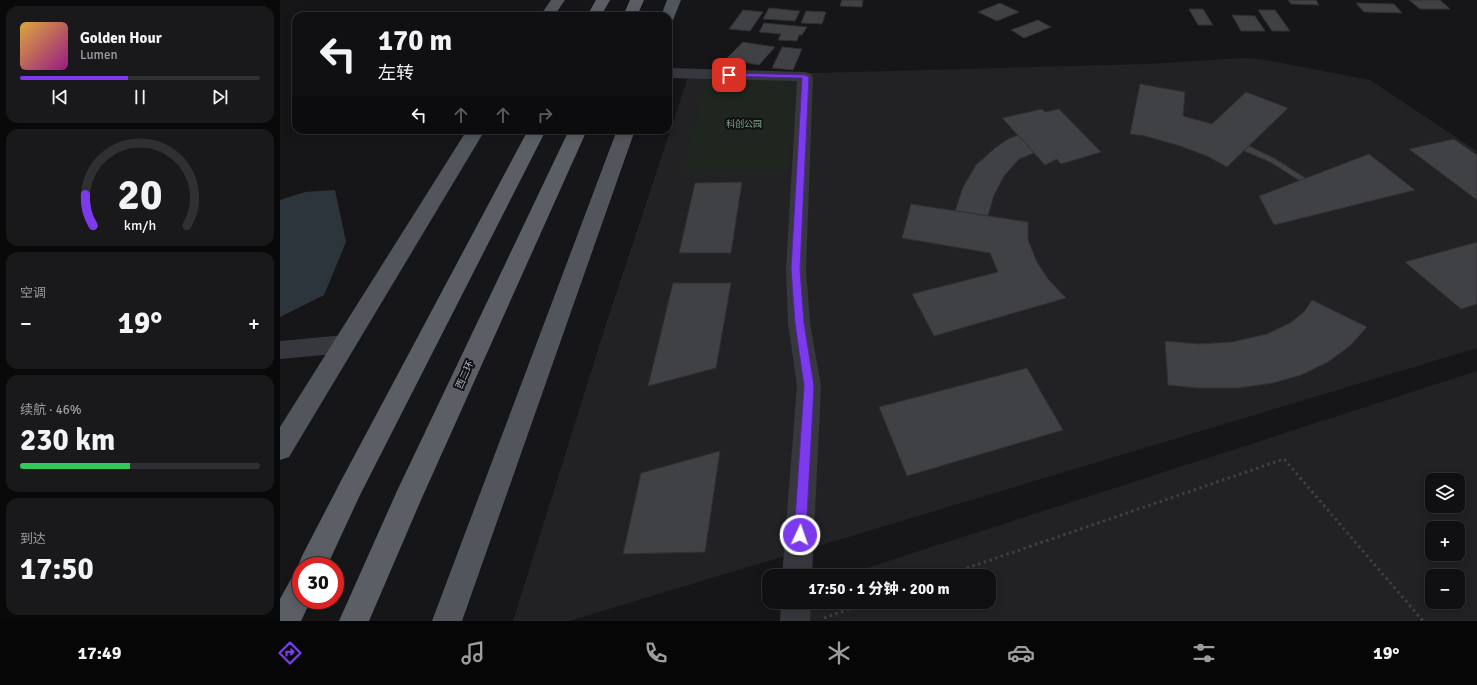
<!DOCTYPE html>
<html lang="zh">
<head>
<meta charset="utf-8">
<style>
  :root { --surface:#101012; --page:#19191b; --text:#f1f3f6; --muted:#9c9d9f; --line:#303032; --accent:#7c3aed }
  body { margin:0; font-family:Signika,"Noto Sans SC",sans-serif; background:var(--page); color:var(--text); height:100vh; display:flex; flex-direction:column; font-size:15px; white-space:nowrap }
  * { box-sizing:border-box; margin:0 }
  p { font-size:13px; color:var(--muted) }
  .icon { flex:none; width:22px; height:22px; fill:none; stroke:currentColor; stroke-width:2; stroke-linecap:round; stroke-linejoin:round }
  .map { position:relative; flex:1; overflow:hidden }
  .side { display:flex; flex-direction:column; gap:6px; padding:6px; background:#09090a; width:280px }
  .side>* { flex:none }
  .banner { position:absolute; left:12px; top:12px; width:380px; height:122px; border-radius:12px; box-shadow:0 2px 10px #0003,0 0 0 1px var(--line); background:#101012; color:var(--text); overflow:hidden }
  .controls { position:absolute; left:1145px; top:473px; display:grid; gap:8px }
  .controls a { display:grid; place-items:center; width:40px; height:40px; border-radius:8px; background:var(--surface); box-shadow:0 2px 10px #0003,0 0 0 1px var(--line); font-size:20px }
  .speed { position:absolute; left:12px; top:557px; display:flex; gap:8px; font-size:20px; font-weight:700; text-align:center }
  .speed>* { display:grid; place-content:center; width:52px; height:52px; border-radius:50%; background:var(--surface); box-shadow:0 2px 10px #0003,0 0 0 1px var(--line); line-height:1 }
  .speed .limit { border:6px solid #d22; background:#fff; color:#111 }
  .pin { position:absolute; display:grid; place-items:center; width:34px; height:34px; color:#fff; margin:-17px; border-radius:8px; box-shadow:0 2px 6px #0006 }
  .me { position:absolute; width:44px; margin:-22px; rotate:3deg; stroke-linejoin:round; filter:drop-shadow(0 0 3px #0008) }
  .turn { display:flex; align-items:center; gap:14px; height:84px; padding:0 20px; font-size:18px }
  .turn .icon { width:52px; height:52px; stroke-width:2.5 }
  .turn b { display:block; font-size:28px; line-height:34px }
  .lanes { display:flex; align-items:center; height:38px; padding:0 20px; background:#0003; justify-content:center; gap:20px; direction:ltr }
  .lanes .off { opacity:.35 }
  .big { font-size:30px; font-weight:800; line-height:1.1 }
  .side .widget { flex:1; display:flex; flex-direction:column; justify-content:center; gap:6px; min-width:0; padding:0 14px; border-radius:12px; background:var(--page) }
  .side .dial { align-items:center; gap:0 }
  .dial svg { height:104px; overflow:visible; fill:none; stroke:var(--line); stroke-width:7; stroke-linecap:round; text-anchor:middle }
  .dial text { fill:var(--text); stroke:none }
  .song { display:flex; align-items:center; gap:12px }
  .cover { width:48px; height:48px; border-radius:6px; background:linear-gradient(135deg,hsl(40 70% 55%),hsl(310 70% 35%)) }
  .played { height:4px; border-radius:2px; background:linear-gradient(90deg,var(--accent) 45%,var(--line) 45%) }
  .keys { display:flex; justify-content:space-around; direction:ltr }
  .heat { display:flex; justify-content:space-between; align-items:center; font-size:22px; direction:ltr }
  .charge { height:6px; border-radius:3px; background:linear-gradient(90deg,#34c759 46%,var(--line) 0) }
  .trip { position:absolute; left:482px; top:569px; width:234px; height:40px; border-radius:12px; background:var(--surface); box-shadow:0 2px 10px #0003,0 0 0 1px var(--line); font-weight:800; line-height:40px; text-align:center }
  .dock { display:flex; height:64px; justify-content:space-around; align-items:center; background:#060607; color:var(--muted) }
  .dock .icon { width:28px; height:28px }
  .dock .on { color:var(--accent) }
  .dock b { font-size:18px; color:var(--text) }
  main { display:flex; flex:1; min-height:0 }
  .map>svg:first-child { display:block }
</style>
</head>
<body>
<main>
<section class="side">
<div class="widget">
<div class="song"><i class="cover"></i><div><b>Golden Hour</b><p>Lumen</p></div></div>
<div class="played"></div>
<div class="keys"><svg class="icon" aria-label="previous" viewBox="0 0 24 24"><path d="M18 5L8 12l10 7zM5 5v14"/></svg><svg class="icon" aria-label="pause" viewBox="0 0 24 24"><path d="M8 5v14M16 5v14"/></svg><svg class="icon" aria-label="next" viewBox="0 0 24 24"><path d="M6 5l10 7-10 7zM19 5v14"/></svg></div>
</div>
<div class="widget dial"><svg viewBox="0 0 100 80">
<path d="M14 69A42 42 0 1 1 86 69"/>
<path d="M14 69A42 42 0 0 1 8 45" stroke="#7c3aed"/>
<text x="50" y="56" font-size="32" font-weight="700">20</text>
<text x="50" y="72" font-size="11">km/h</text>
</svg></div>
<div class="widget"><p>空调</p>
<div class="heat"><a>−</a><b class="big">19°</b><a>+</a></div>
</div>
<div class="widget"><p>续航 · 46%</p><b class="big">230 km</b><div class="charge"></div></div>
<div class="widget"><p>到达</p><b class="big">17:50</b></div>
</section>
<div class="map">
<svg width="1197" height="621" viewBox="0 0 1197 621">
  <rect width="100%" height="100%" fill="#161618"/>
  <g fill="#222225" fill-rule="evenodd">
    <path d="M964 58 986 60 1090 80 1197 151V348L289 621H233L327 321 407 80 417 69 538 73 867 64Z"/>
    <path d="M1197 371V621H510L505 602H709V576H562ZM1152 480H1178V506H1152ZM1152 528H1178V554H1152ZM1152 576H1178V602H1152Z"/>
  </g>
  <path fill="#1e261f" d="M427 78C446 78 495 72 509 87 513 92 514 102 515 108L507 170 403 172Z"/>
  <path fill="#2c353c" d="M55 190 66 242 44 295 0 317V200L25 192Z"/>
  <g fill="#404145" stroke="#303034">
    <path d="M562 0H583L582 7 560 6Z"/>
    <path d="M1008 0H1036L1039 5 1011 4Z"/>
    <path d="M1129 0H1160L1170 9H1140Z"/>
    <path d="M720 3 739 12 717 21 698 12Z"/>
    <path d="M1076 3 1114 4 1122 13 1084 12Z"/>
    <path d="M489 8 520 11 515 21 483 19Z"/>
    <path d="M909 9H923L933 25H918Z"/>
    <path d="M463 10 483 12 470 31 449 29Z"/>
    <path d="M978 10H995L1010 31H992Z"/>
    <path d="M526 11 546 12 542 24 521 23Z"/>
    <path d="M952 15 975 16 985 31H961Z"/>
    <path d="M758 20 771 27 744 38 731 30Z"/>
    <path d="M484 23 527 27 522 35H519L517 41 498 40 501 34 479 32Z"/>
    <path d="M463 42 495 47 479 65 446 59Z"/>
    <path d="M502 47 522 49 513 70 492 68Z"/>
    <path d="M860 84 905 92 903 116 932 124 966 92 1008 108 947 167 927 156 900 146 865 136 850 134Z"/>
    <path d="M762 109 765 112 779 109 821 152 781 164 777 159 765 165 722 118Z"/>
    <path d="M738 135 754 153 739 159 724 176 714 195 708 216 675 211 683 187 696 165 715 148 728 139Z"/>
    <path d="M1174 139 1197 155V200L1129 149Z"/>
    <path d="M969 146 994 158 1027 179 1020 181 990 162 964 151Z"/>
    <path d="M1089 154 1135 190 994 225 979 196Z"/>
    <path d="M462 182 451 253H399L415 183Z"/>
    <path d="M631 204 748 222V240L757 262 768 279 786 298 654 336 632 294 718 272 710 253 622 238Z"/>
    <path d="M1197 242V304L1181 309 1125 262Z"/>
    <path d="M393 283H451L436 368 368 386Z"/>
    <path d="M1032 300 1087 327 1071 345 1048 362 1021 375 993 383 958 388H917L888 385 885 341 919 344 952 342 987 334 1010 323 1024 312Z"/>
    <path d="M747 368 783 430 627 476 599 407Z"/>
    <path d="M440 451 425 552 343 554 361 473Z"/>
  </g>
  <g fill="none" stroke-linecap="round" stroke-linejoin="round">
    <g stroke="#3d3f44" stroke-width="3" stroke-dasharray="2.5 3.5" stroke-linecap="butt">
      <path d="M664 576 1004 459 1143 621"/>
      <path d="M544 618 589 602"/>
    </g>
    <g fill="#37383d" fill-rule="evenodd">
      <path d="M388 68 525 72 531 74 533 77 526 269 530 323 541 386 532 576H502L517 386 508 323 506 269 517 81 388 78Z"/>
      <path d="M65 335 73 338 76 344 73 350 65 353 0 359V341Z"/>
      <path d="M501 602H531L530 621H500Z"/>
    </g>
    <g fill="#53555c" fill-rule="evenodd">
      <path d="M271 0H285L274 16H260Z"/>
      <path d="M387 0H401L393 20 388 21V16H381Z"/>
      <path d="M187 130H205L9 457 0 460V427Z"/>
      <path d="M337 130H355L182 621H152Z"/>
    </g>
    <g fill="#5b5e65" fill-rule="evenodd">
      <path d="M316 0H330L321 16H307Z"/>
      <path d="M350 0H364L357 16H343Z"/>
      <path d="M248 130H266L80 495 47 566H21V574L18 566 22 556 62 479Z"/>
      <path d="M289 130H307L141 500 89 621H59L117 491Z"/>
      <path d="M21 574V600H31L21 621H0V599L11 579Z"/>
    </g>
  </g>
  <path fill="#7c3aed" stroke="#51269a" d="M449 73 525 75 529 77 520 269 524 323 534 386 526 535 524 539 520 540 516 539 514 535 524 386 515 323 511 269 522 78 447 76V74Z"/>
  <g text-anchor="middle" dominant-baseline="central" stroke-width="4" stroke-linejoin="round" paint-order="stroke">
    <g font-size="9" fill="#7fa381" stroke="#111113">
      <text x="464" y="124">科创公园</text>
    </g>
    <g font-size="10" fill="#a8adb8" stroke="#111113">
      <text transform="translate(185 375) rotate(-65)">西二环</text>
    </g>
  </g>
</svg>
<div class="controls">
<a><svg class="icon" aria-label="layers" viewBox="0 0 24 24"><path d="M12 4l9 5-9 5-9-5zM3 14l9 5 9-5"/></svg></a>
<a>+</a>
<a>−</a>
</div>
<div class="speed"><div class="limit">30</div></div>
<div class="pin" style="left:449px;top:75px;background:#d93025"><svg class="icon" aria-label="arrive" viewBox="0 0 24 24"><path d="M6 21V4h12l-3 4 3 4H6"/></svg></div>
<svg class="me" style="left:520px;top:535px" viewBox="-20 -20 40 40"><circle r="17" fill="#7c3aed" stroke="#fff" stroke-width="3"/><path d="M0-11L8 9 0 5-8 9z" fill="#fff"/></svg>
<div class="trip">17:50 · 1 分钟 · 200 m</div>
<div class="banner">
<div class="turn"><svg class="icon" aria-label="left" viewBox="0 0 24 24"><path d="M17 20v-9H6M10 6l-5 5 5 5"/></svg><div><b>170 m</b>左转</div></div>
<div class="lanes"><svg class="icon" aria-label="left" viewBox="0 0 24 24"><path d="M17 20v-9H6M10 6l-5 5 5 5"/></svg><svg class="icon off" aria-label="ahead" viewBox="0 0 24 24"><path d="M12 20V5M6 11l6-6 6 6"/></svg><svg class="icon off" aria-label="ahead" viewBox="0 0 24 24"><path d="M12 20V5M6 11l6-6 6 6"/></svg><svg class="icon off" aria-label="right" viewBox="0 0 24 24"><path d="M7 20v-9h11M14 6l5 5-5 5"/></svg></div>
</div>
</div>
</main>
<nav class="dock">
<b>17:49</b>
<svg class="icon on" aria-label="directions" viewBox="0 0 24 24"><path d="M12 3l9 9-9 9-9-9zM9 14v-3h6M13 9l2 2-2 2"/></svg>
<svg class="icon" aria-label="music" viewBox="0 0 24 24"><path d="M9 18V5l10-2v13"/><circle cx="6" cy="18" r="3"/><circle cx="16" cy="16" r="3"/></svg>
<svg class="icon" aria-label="phone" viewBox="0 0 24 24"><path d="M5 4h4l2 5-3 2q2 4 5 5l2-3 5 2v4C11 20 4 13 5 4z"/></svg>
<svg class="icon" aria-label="climate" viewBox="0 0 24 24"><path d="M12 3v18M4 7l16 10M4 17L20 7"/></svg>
<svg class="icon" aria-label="car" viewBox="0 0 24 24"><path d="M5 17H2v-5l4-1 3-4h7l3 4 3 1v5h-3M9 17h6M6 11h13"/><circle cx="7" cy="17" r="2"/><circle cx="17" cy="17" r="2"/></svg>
<svg class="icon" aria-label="filters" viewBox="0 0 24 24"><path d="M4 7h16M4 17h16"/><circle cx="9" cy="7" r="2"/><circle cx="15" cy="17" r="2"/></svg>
<b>19°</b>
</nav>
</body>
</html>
